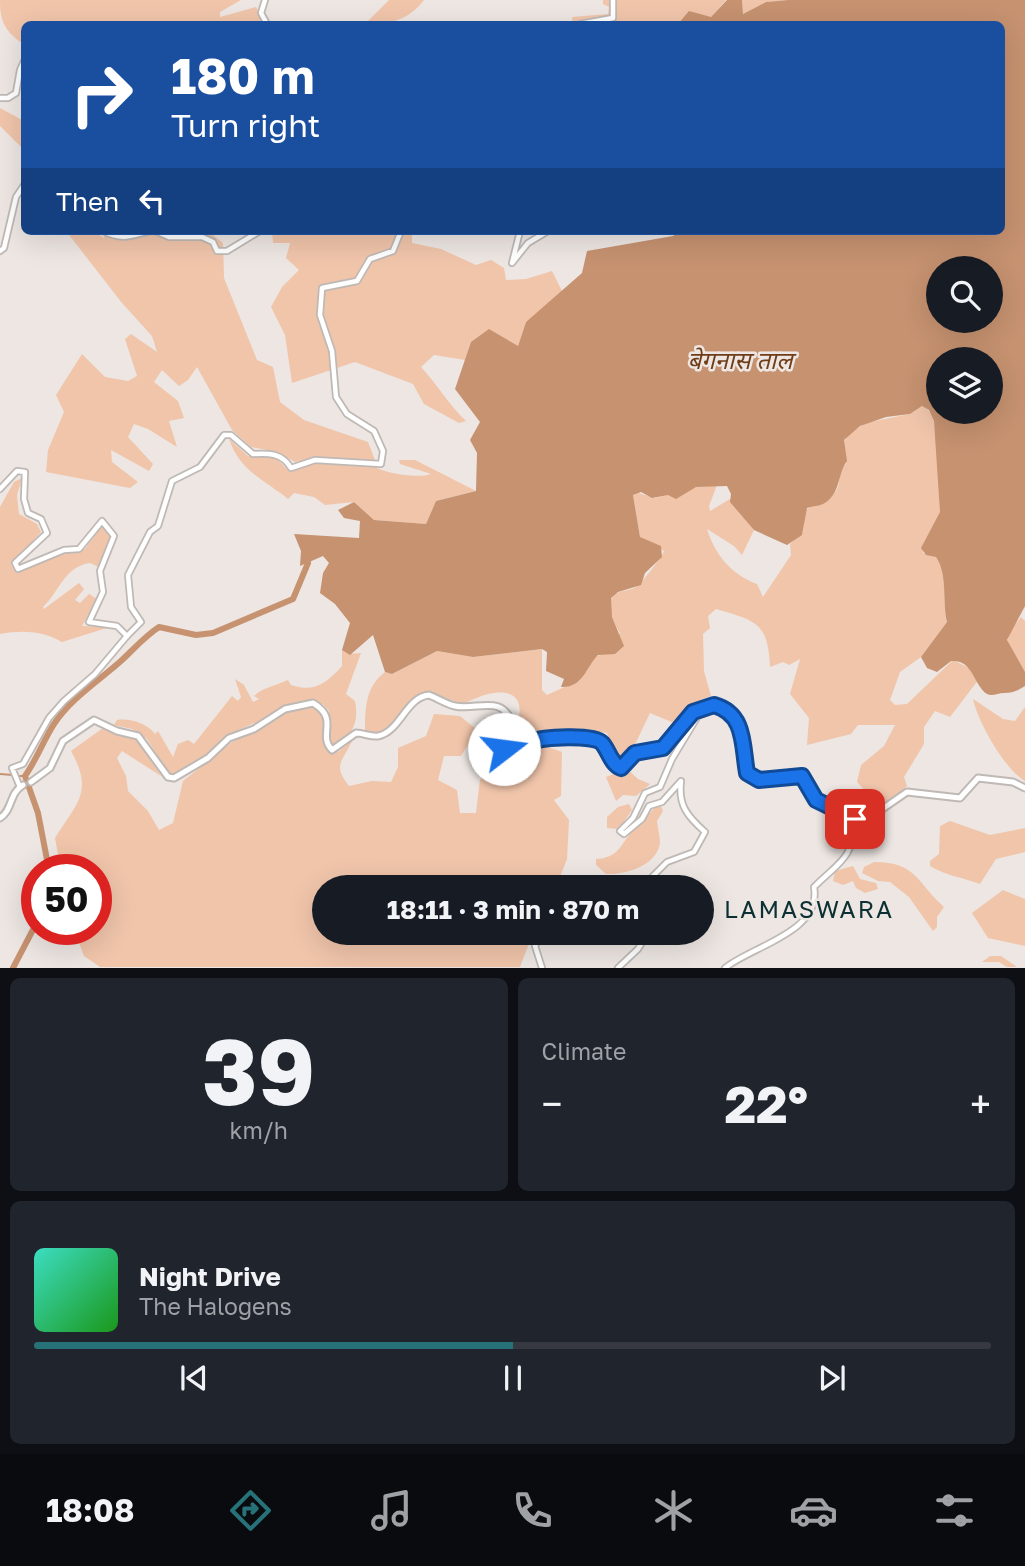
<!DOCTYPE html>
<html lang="en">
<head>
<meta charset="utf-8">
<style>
  :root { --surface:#171b24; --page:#20242c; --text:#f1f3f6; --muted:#9ea1a6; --line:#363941; --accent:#277178 }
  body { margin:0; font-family:"Golos Text","Noto Sans Devanagari",sans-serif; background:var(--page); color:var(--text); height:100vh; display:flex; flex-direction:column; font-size:26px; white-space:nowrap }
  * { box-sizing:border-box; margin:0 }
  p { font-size:23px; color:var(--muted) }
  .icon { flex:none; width:38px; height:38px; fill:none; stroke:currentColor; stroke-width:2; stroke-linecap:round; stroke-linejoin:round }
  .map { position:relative; height:968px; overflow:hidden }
  .panel { display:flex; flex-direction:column; gap:10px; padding:10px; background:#0d0f14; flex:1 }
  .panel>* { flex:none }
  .hud { position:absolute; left:21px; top:21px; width:984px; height:214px; border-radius:10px; box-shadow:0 7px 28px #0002; background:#1a4fa0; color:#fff; overflow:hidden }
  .tools { position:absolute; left:926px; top:256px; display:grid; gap:14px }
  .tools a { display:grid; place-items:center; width:77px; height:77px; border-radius:50%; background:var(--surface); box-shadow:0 7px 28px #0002; font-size:35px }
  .speed { position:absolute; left:21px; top:854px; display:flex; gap:14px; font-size:35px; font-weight:700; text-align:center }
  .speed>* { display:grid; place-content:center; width:91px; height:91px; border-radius:50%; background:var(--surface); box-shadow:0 7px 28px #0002; line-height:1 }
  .speed .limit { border:10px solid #d22; background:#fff; color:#111 }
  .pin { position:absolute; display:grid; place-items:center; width:60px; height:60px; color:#fff; margin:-30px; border-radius:14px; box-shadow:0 4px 10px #0006 }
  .me { position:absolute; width:77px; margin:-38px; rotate:75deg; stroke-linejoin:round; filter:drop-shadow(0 0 5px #0008) }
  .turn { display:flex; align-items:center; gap:24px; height:147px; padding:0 35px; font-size:32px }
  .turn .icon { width:91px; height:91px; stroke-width:2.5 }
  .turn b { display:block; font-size:49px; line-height:60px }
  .then { display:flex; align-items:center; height:66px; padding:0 35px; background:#0003; gap:14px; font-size:26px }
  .big { font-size:52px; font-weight:700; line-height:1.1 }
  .panel .tile { flex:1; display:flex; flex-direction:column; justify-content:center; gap:10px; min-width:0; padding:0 24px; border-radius:10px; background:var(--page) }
  .panel .dial { align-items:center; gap:0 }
  .dial b { font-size:91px; line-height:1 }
  .song { display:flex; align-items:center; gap:21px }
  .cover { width:84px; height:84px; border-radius:10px; background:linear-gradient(135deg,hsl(170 70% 55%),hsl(120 70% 35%)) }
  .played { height:7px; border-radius:4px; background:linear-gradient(90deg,var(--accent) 50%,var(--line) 50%) }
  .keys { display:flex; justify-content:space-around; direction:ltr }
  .heat { display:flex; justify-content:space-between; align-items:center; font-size:38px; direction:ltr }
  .panel .tiles { flex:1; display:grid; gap:10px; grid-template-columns:1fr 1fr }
  .tile:last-child { grid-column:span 2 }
  .trip { position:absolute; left:312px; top:875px; width:402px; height:70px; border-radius:35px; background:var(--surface); box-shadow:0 7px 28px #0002; font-weight:700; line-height:70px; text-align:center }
  .tab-bar { display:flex; height:112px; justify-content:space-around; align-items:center; background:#090b0e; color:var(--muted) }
  .tab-bar .icon { width:49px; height:49px }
  .tab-bar .on { color:var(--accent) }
  .tab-bar b { font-size:32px; color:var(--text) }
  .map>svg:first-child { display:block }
</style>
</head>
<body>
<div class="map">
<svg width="1025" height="968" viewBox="0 0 1025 968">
  <rect width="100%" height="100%" fill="#ede6e2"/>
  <g fill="#f0c5aa">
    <path d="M0 0H241L220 12V17L256 7 264 24H24V40L20 42C4 29 0 21 0 0Z"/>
    <path d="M389 0H424C409 20 389 25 365 24Z"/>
    <path d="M603 0H726L711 17 678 24H573L572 17 608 14 609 7 603 4Z"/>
    <path d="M742 0H788L766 2 743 14Z"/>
    <path d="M0 108 24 121V150L0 126Z"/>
    <path d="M66 231H93L104 238 105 231H208L223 243 224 278 257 360 273 367 280 402 304 420 368 442 375 460 308 459 295 462 277 452 251 447 232 430 197 367 188 380 179 386 162 370 154 382 178 401 184 418 169 421 177 447 148 429 134 424 128 437 153 464 149 471 111 450 112 462 138 482 130 488 46 472 48 450 64 412 56 395 82 354 105 377 128 381 137 376 125 339 131 334 157 352 152 336 122 303Z"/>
    <path d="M272 231H412V243L441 249 476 265 491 260 504 268 506 280 526 279 552 271 563 293 526 322 518 346 471 342 465 360 434 355 421 367C437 384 448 404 466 421L459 423 424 404 413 384 355 362 292 383 285 335 271 307 282 287 299 270 286 258 290 243H273Z"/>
    <path d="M922 406C929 409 932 414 934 422 936 430 941 509 940 515 936 531 923 537 923 553L936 557C948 575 942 601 947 622L921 657 900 672 890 700 895 705 907 704 953 660 971 669 979 679 950 717 935 711 924 727V744L904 777 907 786 893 798 878 805 857 782 861 765 884 746 895 725H858L851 734 807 745 809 718 790 694 800 659 789 665 783 662 770 667C768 622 756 621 716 609L708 616 710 628 703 634 704 671 711 696 700 700 674 723 650 713 629 757 619 767 607 733C603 732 544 731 541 733 533 735 515 747 508 752L507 744C520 726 532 688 494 693 484 694 472 700 462 704L428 691 422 693C407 708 388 740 365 733 365 709 365 687 385 672L392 674 437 651 473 657 542 649V690L547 695 580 680 595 657 603 654 620 633C613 622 606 608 613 595 621 590 629 591 636 587 640 585 663 556 664 551L640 537 633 495 638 493 655 498 696 487 717 485 709 506 710 511 730 499 754 530 742 555 734 546 707 529C715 555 732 575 757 584L763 597 791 555 790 544 803 532 805 511C816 501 828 507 837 489 842 479 836 472 846 464L843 443 848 435 865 423 910 414Z"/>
    <path d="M229 439 248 456H274L290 472 319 462 372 465C382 473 418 479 431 474L400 464 399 460H415L476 491 436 501 426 524 374 520 354 502 325 505 314 497 294 493 288 499C263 479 240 471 229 439Z"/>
    <path d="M22 478 17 495 19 514 37 524 41 532 11 565 17 573 34 562 85 549 104 524 111 536 99 567 90 563C65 566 59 592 43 607L44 609 79 583 84 589 75 600 80 603 89 594 97 599 82 626 110 627 62 642C43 631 22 630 0 634V507L14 482Z"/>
    <path d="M1021 617 1025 621V673L1007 643 1010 631Z"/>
    <path d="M342 650 349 654 361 653 346 694 355 701C359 722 353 734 336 747L330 746 329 711 323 704C292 703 284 701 259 724L254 723 226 736 216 750 202 761 171 777 147 739 132 729 114 725 117 720C129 718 147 723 155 734L158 731 173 757 178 744 188 740 194 744 232 696 238 701 241 697 235 679 244 685 253 702 259 699 254 696C262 688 277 685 288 680L291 685C314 693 327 683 342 666Z"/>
    <path d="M973 699 1003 719 1015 721 1025 707V781C1005 770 978 722 973 699Z"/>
    <path d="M299 706 315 707 325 718 327 751 338 752 352 741C343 761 332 765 349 786L372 781 391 782 398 767V748L426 736 434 714 460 716 477 730 461 756H444L438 780 457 790 460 813H476L480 779 498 781 513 760 540 744 562 752 561 796 554 800 569 820 567 859 556 887H324V933H533L520 967H100L84 956 74 929H96V870H61L55 838C77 803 94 792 71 751L103 728 139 741 161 776 122 751 117 758 126 776 128 791 148 811 159 830 173 823 183 781 232 742Z"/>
    <path d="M627 769 638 779 650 784 636 796 623 795 616 801 606 777Z"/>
    <path d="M629 804 632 810 619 829 607 828V817L618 807Z"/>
    <path d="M661 806 663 811 657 821C658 828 660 837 660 843 657 866 624 875 606 874L596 865V859C618 858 620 846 632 831 639 823 648 816 655 807Z"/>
    <path d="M950 821 990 835 1025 828V852L996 859 980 884C962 877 946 876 930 866V861L939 854 940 826Z"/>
    <path d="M874 862C917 862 916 882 944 907L937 917V927L933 931 909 897 890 882 878 881 862 873 864 867Z"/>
    <path d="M853 866 860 879 876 883 878 889 865 893 856 888 853 881 843 885 833 881 835 871Z"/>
    <path d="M1003 890 1025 899V946L988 938 972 913Z"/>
    <path d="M990 956H1001L1017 967H1007L999 962H982Z"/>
  </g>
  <path fill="#c69270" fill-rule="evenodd" d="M727 0H742L743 14 766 2 788 0H1025V606L1007 640 1025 672V686C1017 691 1013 693 1004 693 998 693 992 697 987 694 973 684 973 659 951 661L937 672 927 668 921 657 947 622C942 601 948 575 936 557L926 555 921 548 940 512 934 421 929 410 922 406 910 414 886 417 860 426 844 440 847 461C837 474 841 495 823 504 819 506 813 506 807 508L802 535 787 545 754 530 730 502 731 494 727 486 696 487 676 499 668 495 652 498 641 492 633 495 640 537 661 546 662 557 645 573 641 585 618 592 611 598 612 617 624 646 615 654 598 655C586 667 583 688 561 687L564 679 546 671 547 652 542 649 473 657 437 651 392 674 385 672 373 635 350 655 342 650 350 623 335 604 320 593 323 573 329 563 323 556 300 566 301 551 294 534 359 538 360 521 344 518 338 510 354 502 374 520 426 524 436 501 476 491 477 453 470 440 480 422 455 389 471 342 489 329 518 346 526 322 582 273 587 251 673 236 679 231H1001V24H678L689 11 711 17ZM938 268H990V320H938ZM938 359H990V411H938Z"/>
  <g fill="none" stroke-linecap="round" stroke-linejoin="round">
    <g stroke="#c69270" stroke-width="2">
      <path d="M0 774 13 775"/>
      <path d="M18 776H25"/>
    </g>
    <g stroke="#c69270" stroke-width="6">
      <path d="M49 870 38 813 25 776C37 759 43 741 54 724 71 698 100 680 122 660 135 648 144 637 159 627L196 635 213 633 293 599 308 563"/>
      <path d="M13 968 37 922"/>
    </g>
    <defs>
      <g id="street">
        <path d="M265 0 261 13 267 24"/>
        <path d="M580 24 613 18V0"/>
        <path d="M0 98H8L16 93 20 70 24 61"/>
        <path d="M103 231C123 241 130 236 150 231"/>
        <path d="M155 231 169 237H202L213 242 217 251H227L260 231"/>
        <path d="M520 231 512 263 528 243 548 231"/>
        <path d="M0 251 4 248 16 197 24 185"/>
        <path d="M0 489 17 471 25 472 24 499 28 513 41 519 47 533 15 563 18 569 64 550 79 549 102 521 114 536 100 571 103 592 89 622 117 626 127 636 95 674 64 701 49 718 23 764 12 768 20 787"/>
        <path d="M127 636 141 622 131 607 128 575 150 532 158 526 172 481 200 467 224 435H231L253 454C269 453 282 453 291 468L315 460 381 464 383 451 374 431 347 414 336 397 332 351 320 315 322 288 357 281 370 259 393 251 401 231"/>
        <path d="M642 887 667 862 694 852 705 832C687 816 678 805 681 781L662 802 649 806 642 819 624 834 620 831 633 818 645 793 660 787 672 759 698 716 719 707"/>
        <path d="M542 933 535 946 542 968"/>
        <path d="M618 968 638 949 648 933"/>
        <path d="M725 968C752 946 822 932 814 887 840 861 853 860 855 819"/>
      </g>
      <g id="secondary">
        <path d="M31 782 50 768 63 741 94 720 117 731 138 736 168 777 174 778 208 758 229 738 254 729 285 709 313 703C340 719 317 735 332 750L356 733C363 733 371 737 378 736 400 732 406 697 429 695 437 698 446 704 455 706 476 711 503 693 512 724L503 745 507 753 549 738H594L603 744 616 766 621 768 635 753 663 748 693 712 714 705 732 713 741 726 747 773 759 780 802 776 816 800 855 819 878 812 907 792 960 798 978 778 1013 782 1025 788"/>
        <path d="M0 818C13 810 9 793 23 785"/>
      </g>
    </defs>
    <use href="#street" stroke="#bfb9b5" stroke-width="8"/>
    <use href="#secondary" stroke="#bfb9b5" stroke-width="9"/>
    <use href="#street" stroke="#fff" stroke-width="4.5"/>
    <use href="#secondary" stroke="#fff" stroke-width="5"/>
  </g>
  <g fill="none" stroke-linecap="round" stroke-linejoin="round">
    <defs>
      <path id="route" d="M504 749 512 753C518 749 525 745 531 742 543 737 593 734 602 743 609 751 611 764 621 768L635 753 663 748 693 712 714 705C746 714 742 745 747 773L759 780 802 776 816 800 855 819"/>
    </defs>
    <use href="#route" stroke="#114b97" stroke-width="18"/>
    <use href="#route" stroke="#1a73e8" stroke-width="12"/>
  </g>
  <g text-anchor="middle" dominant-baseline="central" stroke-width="5" stroke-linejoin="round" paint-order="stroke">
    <g font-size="24" font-style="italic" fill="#6f3d17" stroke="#ede6e2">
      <text x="740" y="359">बेगनास ताल</text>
    </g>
    <g font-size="24" letter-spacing="2" fill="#0c3033" stroke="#ede6e2">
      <text x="809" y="908">LAMASWARA</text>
    </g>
  </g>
</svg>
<div class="tools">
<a><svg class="icon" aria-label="search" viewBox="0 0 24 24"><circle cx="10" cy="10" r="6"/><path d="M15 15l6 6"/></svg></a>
<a><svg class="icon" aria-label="layers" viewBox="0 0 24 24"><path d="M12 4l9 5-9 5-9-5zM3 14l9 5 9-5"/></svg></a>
</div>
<div class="speed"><div class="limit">50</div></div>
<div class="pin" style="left:855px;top:819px;background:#d93025"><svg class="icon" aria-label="arrive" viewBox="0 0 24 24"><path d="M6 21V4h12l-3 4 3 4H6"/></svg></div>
<svg class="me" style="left:504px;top:749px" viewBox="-20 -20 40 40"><circle r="19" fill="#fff"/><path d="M0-13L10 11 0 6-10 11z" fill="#1a73e8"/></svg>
<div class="trip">18:11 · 3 min · 870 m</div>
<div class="hud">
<div class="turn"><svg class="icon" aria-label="right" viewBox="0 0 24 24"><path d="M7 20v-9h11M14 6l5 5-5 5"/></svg><div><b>180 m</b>Turn right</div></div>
<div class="then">Then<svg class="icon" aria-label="left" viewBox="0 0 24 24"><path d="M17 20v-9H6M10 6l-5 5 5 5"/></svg></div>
</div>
</div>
<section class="panel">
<div class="tiles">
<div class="tile dial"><b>39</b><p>km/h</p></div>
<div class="tile"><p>Climate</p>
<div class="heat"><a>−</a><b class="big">22°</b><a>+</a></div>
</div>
<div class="tile">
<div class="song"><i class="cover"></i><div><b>Night Drive</b><p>The Halogens</p></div></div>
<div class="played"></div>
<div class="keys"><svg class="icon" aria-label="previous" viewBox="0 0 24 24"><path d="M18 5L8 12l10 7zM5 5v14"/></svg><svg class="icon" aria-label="pause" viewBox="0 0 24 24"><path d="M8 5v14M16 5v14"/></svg><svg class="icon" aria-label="next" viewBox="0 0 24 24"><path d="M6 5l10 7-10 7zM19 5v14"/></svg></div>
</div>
</div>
</section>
<nav class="tab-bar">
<b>18:08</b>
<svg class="icon on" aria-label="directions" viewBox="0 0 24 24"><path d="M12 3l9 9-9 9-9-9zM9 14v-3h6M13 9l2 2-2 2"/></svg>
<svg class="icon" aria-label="music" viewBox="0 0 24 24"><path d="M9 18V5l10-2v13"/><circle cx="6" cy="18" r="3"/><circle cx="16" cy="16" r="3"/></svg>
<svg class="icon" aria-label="phone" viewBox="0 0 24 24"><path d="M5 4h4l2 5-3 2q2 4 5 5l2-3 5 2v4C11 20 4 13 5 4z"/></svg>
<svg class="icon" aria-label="climate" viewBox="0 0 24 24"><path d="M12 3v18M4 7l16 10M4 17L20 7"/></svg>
<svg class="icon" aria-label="car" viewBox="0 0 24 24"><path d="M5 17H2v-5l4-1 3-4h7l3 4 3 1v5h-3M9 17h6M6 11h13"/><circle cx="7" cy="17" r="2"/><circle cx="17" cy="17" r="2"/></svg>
<svg class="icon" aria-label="filters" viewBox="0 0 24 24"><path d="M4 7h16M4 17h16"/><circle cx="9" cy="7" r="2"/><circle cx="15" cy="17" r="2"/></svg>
</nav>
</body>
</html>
